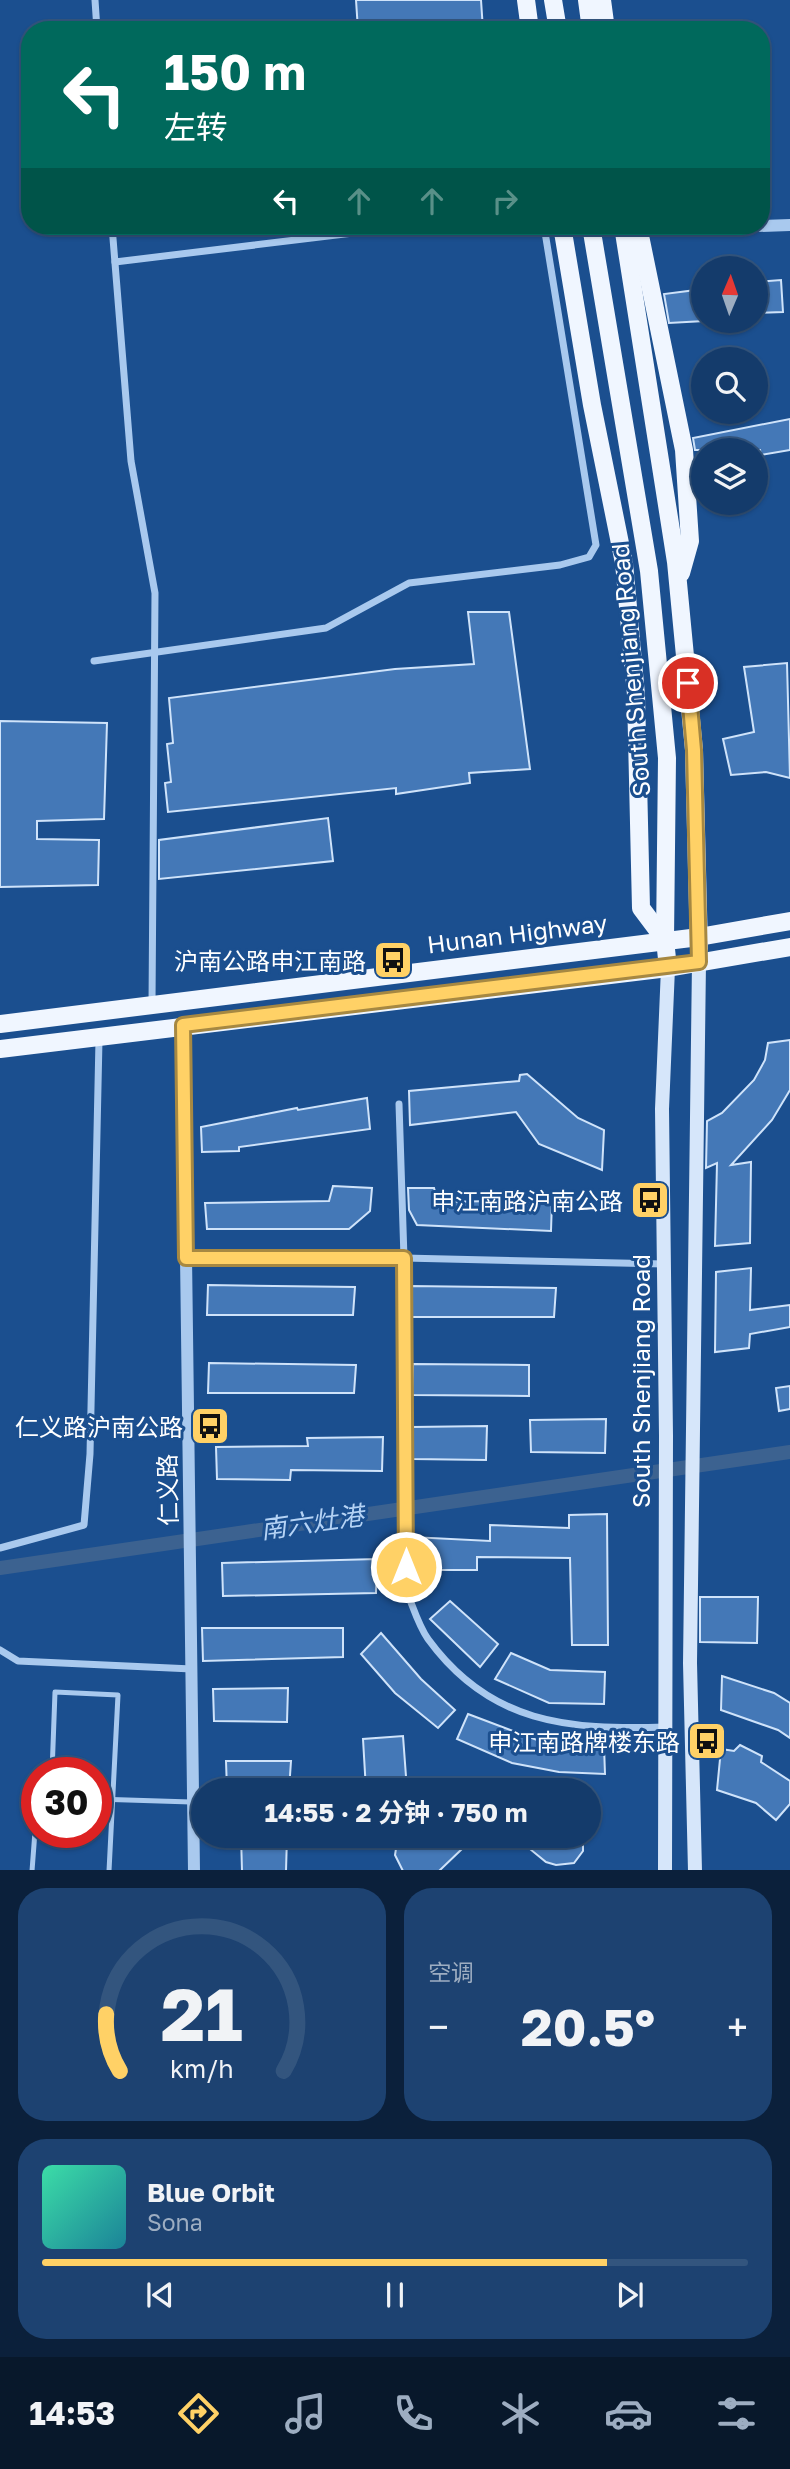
<!DOCTYPE html>
<html lang="zh">
<head>
<meta charset="utf-8">
<style>
  :root { --surface:#143b6b; --page:#1d4271; --text:#f1f3f6; --muted:#9dadc1; --line:#33557e; --accent:#ffd166 }
  body { margin:0; font-family:"Golos Text","Noto Sans SC",sans-serif; background:var(--page); color:var(--text); height:100vh; display:flex; flex-direction:column; font-size:26px; white-space:nowrap }
  * { box-sizing:border-box; margin:0 }
  p { font-size:23px; color:var(--muted) }
  .icon { flex:none; width:38px; height:38px; fill:none; stroke:currentColor; stroke-width:2; stroke-linecap:round; stroke-linejoin:round }
  .map { position:relative; height:1870px; overflow:hidden }
  .panel { display:flex; flex-direction:column; gap:18px; padding:18px; background:#0b203b; flex:1 }
  .panel>* { flex:none }
  .banner { position:absolute; left:21px; top:21px; width:749px; height:214px; border-radius:28px; box-shadow:0 2px 5px #0004,0 0 0 2px var(--line); background:#00695c; color:#fff; overflow:hidden }
  .needle { width:46px; rotate:2deg }
  .tools { position:absolute; left:691px; top:256px; display:grid; gap:14px }
  .tools a { display:grid; place-items:center; width:77px; height:77px; border-radius:50%; background:var(--surface); box-shadow:0 2px 5px #0004,0 0 0 2px var(--line); font-size:35px }
  .speed { position:absolute; left:21px; top:1757px; display:flex; gap:14px; font-size:35px; font-weight:700; text-align:center }
  .speed>* { display:grid; place-content:center; width:91px; height:91px; border-radius:50%; background:var(--surface); box-shadow:0 2px 5px #0004,0 0 0 2px var(--line); line-height:1 }
  .speed .limit { border:10px solid #d22; background:#fff; color:#111 }
  .pin { position:absolute; display:grid; place-items:center; width:60px; height:60px; color:#fff; margin:-30px; border:4px solid #fff; border-radius:50%; box-shadow:0 2px 7px #0007 }
  .me { position:absolute; width:77px; margin:-38px; rotate:0deg; stroke-linejoin:round; filter:drop-shadow(0 0 5px #0008) }
  .turn { display:flex; align-items:center; gap:24px; height:147px; padding:0 28px; font-size:32px }
  .turn .icon { width:91px; height:91px; stroke-width:2.5 }
  .turn b { display:block; font-size:49px; line-height:60px }
  .lanes { display:flex; align-items:center; height:66px; padding:0 28px; background:#0003; justify-content:center; gap:35px; direction:ltr }
  .lanes .off { opacity:.35 }
  .big { font-size:52px; font-weight:700; line-height:1.1 }
  .panel .widget { flex:1; display:flex; flex-direction:column; justify-content:center; gap:10px; min-width:0; padding:0 24px; border-radius:28px; background:var(--page) }
  .panel .dial { align-items:center; gap:0 }
  .dial svg { height:182px; overflow:visible; fill:none; stroke:var(--line); stroke-width:7; stroke-linecap:round; text-anchor:middle }
  .dial text { fill:var(--text); stroke:none }
  .song { display:flex; align-items:center; gap:21px }
  .cover { width:84px; height:84px; border-radius:10px; background:linear-gradient(135deg,hsl(160 70% 55%),hsl(190 70% 35%)) }
  .played { height:7px; border-radius:4px; background:linear-gradient(90deg,var(--accent) 80%,var(--line) 80%) }
  .keys { display:flex; justify-content:space-around; direction:ltr }
  .heat { display:flex; justify-content:space-between; align-items:center; font-size:38px; direction:ltr }
  .panel .tiles { flex:1; display:grid; gap:18px; grid-template-columns:1fr 1fr }
  .widget:last-child { grid-column:span 2 }
  .trip { position:absolute; left:191px; top:1778px; width:410px; height:70px; border-radius:35px; background:var(--surface); box-shadow:0 2px 5px #0004,0 0 0 2px var(--line); font-weight:700; line-height:70px; text-align:center }
  .dock { display:flex; height:112px; justify-content:space-around; align-items:center; background:#08182b; color:var(--muted) }
  .dock .icon { width:49px; height:49px }
  .dock .selected { color:var(--accent) }
  .dock b { font-size:32px; color:var(--text) }
  .map>svg:first-child { display:block }
</style>
</head>
<body>
<div class="map">
<svg width="790" height="1871" viewBox="0 0 790 1871">
  <rect width="100%" height="100%" fill="#1b4f8f"/>
  <g fill="none" stroke-linecap="round" stroke-linejoin="round">
    <path stroke="#3c6290" stroke-width="14" d="M0 1568 790 1452"/>
  </g>
  <g fill="#4478b7" stroke="#cfe3fa" stroke-width="2">
    <path d="M356 0H481L483 30H358Z"/>
    <path d="M781 280 783 312 756 313V282Z"/>
    <path d="M704 289V321L669 323 664 294Z"/>
    <path d="M790 419V450L761 455 760 450H695L693 438Z"/>
    <path d="M468 612H509L530 769 469 773 470 783 396 794V788L168 812 165 783 171 782 167 744 173 743 169 698 395 669 474 664Z"/>
    <path d="M787 663 790 778 766 772 731 775 723 739 754 732 744 667Z"/>
    <path d="M0 721 107 723 104 819 37 821V839L99 840 98 885 0 887Z"/>
    <path d="M328 818 333 861 159 879V840Z"/>
    <path d="M790 1040V1090L772 1120 731 1165 751 1162 750 1243 715 1246 717 1163 706 1168 707 1121 722 1113 754 1080 765 1060 768 1043Z"/>
    <path d="M527 1074 578 1118 604 1130 602 1170 539 1144 516 1112 410 1125 409 1091 519 1081 520 1075Z"/>
    <path d="M367 1098 370 1129 239 1147V1151L202 1152 201 1127 297 1108 298 1110Z"/>
    <path d="M333 1186 372 1188 370 1211 349 1229H207L205 1203 329 1201Z"/>
    <path d="M408 1188H434L438 1202 552 1200 551 1231 417 1225 409 1210Z"/>
    <path d="M751 1268 750 1310 790 1305V1327L750 1334 749 1348 715 1352 716 1272Z"/>
    <path d="M208 1285 355 1287 353 1315H207Z"/>
    <path d="M410 1286 556 1288 554 1317H410Z"/>
    <path d="M209 1363 356 1365 354 1393H208Z"/>
    <path d="M413 1364 529 1365V1396L412 1395Z"/>
    <path d="M790 1386V1409L779 1411 776 1388Z"/>
    <path d="M606 1419 605 1453 531 1452 530 1420Z"/>
    <path d="M487 1426 486 1460 413 1459 412 1427Z"/>
    <path d="M383 1437 382 1471 291 1470 290 1480 217 1479 216 1447 308 1446 307 1438Z"/>
    <path d="M607 1514 608 1645H572L570 1558 477 1557V1570H412V1537L490 1541V1525L569 1528V1515Z"/>
    <path d="M377 1559 376 1593 223 1596 222 1563Z"/>
    <path d="M700 1597H758L757 1643 700 1642Z"/>
    <path d="M450 1601 498 1644 480 1667 430 1619Z"/>
    <path d="M202 1628H343V1657L203 1661Z"/>
    <path d="M381 1633 421 1679 455 1710 438 1728 395 1693 361 1654Z"/>
    <path d="M511 1653 550 1670 605 1672 604 1704 549 1703 495 1679Z"/>
    <path d="M722 1676 774 1693 790 1703V1738L778 1730 721 1710Z"/>
    <path d="M288 1688 287 1722 214 1721 213 1689Z"/>
    <path d="M468 1714 537 1740 604 1746 605 1774 559 1772 512 1763 457 1739Z"/>
    <path d="M403 1736 407 1790H366L363 1739Z"/>
    <path d="M740 1745 762 1756 761 1762 790 1781V1804L776 1820 756 1803 717 1790 721 1749 734 1751Z"/>
    <path d="M226 1761H291L289 1790H227Z"/>
    <path d="M241 1836H287L286 1871H242Z"/>
    <path d="M398 1836H495V1840L463 1848 439 1871H403L395 1855Z"/>
    <path d="M498 1836H583V1851L574 1863 556 1865 546 1862 530 1849Z"/>
  </g>
  <g fill="none" stroke-linecap="round" stroke-linejoin="round">
    <g stroke="#a9c9ee" stroke-width="5">
      <path d="M52 1773 55 1692 118 1695 109 1871"/>
      <path d="M96 1799 191 1802"/>
      <path d="M32 1871 37 1805"/>
    </g>
    <g stroke="#a9c9ee" stroke-width="7">
      <path d="M95 0 97 30"/>
      <path d="M112 226 131 461 155 593 152 1004"/>
      <path d="M115 262 411 226"/>
      <path d="M94 661 326 628 409 583 560 565 589 557 596 545 544 226"/>
      <path d="M399 1104 404 1258 406 1590C413 1606 418 1625 428 1639 490 1724 568 1730 665 1727"/>
      <path d="M186 1258H404L664 1264"/>
      <path d="M0 1548 84 1525 90 1454 99 1040"/>
      <path d="M0 1650 18 1661 192 1669"/>
    </g>
    <g stroke="#a9c9ee" stroke-width="12">
      <path d="M638 230 790 225"/>
      <path d="M183 1025 194 1871"/>
    </g>
    <g stroke="#d6e6fa" stroke-width="14">
      <path d="M665 1871 666 1435 662 1109 668 968"/>
      <path d="M695 1871 690 1663 699 962"/>
    </g>
    <g stroke="#f0f6ff" stroke-width="18">
      <path d="M526 0 530 30"/>
      <path d="M553 0 558 30"/>
      <path d="M587 0 591 30"/>
      <path d="M602 0 606 30"/>
      <path d="M562 226 592 405 624 563 636 695 641 908 665 940"/>
      <path d="M591 226 649 571 667 758 665 940 668 968"/>
      <path d="M623 226 676 562 694 750 699 949"/>
      <path d="M638 226 684 450 690 541 681 573"/>
      <path d="M0 1024 699 937 790 921"/>
      <path d="M0 1049 668 968 790 947"/>
    </g>
  </g>
  <g fill="none" stroke-linecap="round" stroke-linejoin="round">
    <defs>
      <path id="route" d="M406 1567 404 1258H186L183 1025 699 962 694 750 688 683"/>
    </defs>
    <use href="#route" stroke="#a68842" stroke-width="18"/>
    <use href="#route" stroke="#ffd166" stroke-width="12"/>
  </g>
  <defs>
    <symbol id="bus-square" viewBox="-11 -11 22 22"><rect x="-9" y="-9" width="18" height="18" rx="4" fill="#ffd166" stroke="#1b4f8f"/><path d="M-5-6H5V4H4V6H2V4H-2V6H-4V4H-5ZM-3.5-4V0h7V-4ZM-3.5 1.2v1.5H-2V1.2ZM2 1.2v1.5H3.5V1.2Z" fill="#111"/></symbol>
  </defs>
  <g fill-rule="evenodd">
    <use href="#bus-square" x="371" y="938" width="44" height="44"/>
    <use href="#bus-square" x="628" y="1178" width="44" height="44"/>
    <use href="#bus-square" x="188" y="1404" width="44" height="44"/>
    <use href="#bus-square" x="685" y="1719" width="44" height="44"/>
  </g>
  <g text-anchor="middle" dominant-baseline="central" stroke-width="6" stroke-linejoin="round" paint-order="stroke">
    <g font-size="24" fill="#fff" stroke="#1b4f8f">
      <text transform="translate(630 670) rotate(-95)">South Shenjiang Road</text>
      <text transform="translate(517 933) rotate(-7)">Hunan Highway</text>
      <text transform="translate(640 1381) rotate(-90)">South Shenjiang Road</text>
      <text transform="translate(167 1490) rotate(-91)">仁义路</text>
    </g>
    <g font-size="24" fill="#fff" stroke="#1b4f8f" text-anchor="end">
      <text x="366" y="960">沪南公路申江南路</text>
      <text x="623" y="1200">申江南路沪南公路</text>
      <text x="183" y="1426">仁义路沪南公路</text>
      <text x="680" y="1741">申江南路牌楼东路</text>
    </g>
    <g font-size="26" font-style="italic" fill="#b5d3f5" stroke="#1b4f8f">
      <text transform="translate(312 1522) rotate(-8)">南六灶港</text>
    </g>
  </g>
</svg>
<div class="tools">
<a><svg class="needle" viewBox="-14 -14 28 28"><path d="M0-13l5 13h-10z" fill="#e53935"/><path d="M0 13l5-13h-10z" fill="#9dadc1"/></svg></a>
<a><svg class="icon" aria-label="search" viewBox="0 0 24 24"><circle cx="10" cy="10" r="6"/><path d="M15 15l6 6"/></svg></a>
<a><svg class="icon" aria-label="layers" viewBox="0 0 24 24"><path d="M12 4l9 5-9 5-9-5zM3 14l9 5 9-5"/></svg></a>
</div>
<div class="speed"><div class="limit">30</div></div>
<div class="pin" style="left:688px;top:683px;background:#d93025"><svg class="icon" aria-label="arrive" viewBox="0 0 24 24"><path d="M6 21V4h12l-3 4 3 4H6"/></svg></div>
<svg class="me" style="left:406px;top:1567px" viewBox="-20 -20 40 40"><circle r="17" fill="#ffd166" stroke="#fff" stroke-width="3"/><path d="M0-11L8 9 0 5-8 9z" fill="#fff"/></svg>
<div class="trip">14:55 · 2 分钟 · 750 m</div>
<div class="banner">
<div class="turn"><svg class="icon" aria-label="left" viewBox="0 0 24 24"><path d="M17 20v-9H6M10 6l-5 5 5 5"/></svg><div><b>150 m</b>左转</div></div>
<div class="lanes"><svg class="icon" aria-label="left" viewBox="0 0 24 24"><path d="M17 20v-9H6M10 6l-5 5 5 5"/></svg><svg class="icon off" aria-label="ahead" viewBox="0 0 24 24"><path d="M12 20V5M6 11l6-6 6 6"/></svg><svg class="icon off" aria-label="ahead" viewBox="0 0 24 24"><path d="M12 20V5M6 11l6-6 6 6"/></svg><svg class="icon off" aria-label="right" viewBox="0 0 24 24"><path d="M7 20v-9h11M14 6l5 5-5 5"/></svg></div>
</div>
</div>
<section class="panel">
<div class="tiles">
<div class="widget dial"><svg viewBox="0 0 100 80">
<path d="M14 69A42 42 0 1 1 86 69"/>
<path d="M14 69A42 42 0 0 1 8 44" stroke="#ffd166"/>
<text x="50" y="56" font-size="32" font-weight="700">21</text>
<text x="50" y="72" font-size="11">km/h</text>
</svg></div>
<div class="widget"><p>空调</p>
<div class="heat"><a>−</a><b class="big">20.5°</b><a>+</a></div>
</div>
<div class="widget">
<div class="song"><i class="cover"></i><div><b>Blue Orbit</b><p>Sona</p></div></div>
<div class="played"></div>
<div class="keys"><svg class="icon" aria-label="previous" viewBox="0 0 24 24"><path d="M18 5L8 12l10 7zM5 5v14"/></svg><svg class="icon" aria-label="pause" viewBox="0 0 24 24"><path d="M8 5v14M16 5v14"/></svg><svg class="icon" aria-label="next" viewBox="0 0 24 24"><path d="M6 5l10 7-10 7zM19 5v14"/></svg></div>
</div>
</div>
</section>
<nav class="dock">
<b>14:53</b>
<svg class="icon selected" aria-label="directions" viewBox="0 0 24 24"><path d="M12 3l9 9-9 9-9-9zM9 14v-3h6M13 9l2 2-2 2"/></svg>
<svg class="icon" aria-label="music" viewBox="0 0 24 24"><path d="M9 18V5l10-2v13"/><circle cx="6" cy="18" r="3"/><circle cx="16" cy="16" r="3"/></svg>
<svg class="icon" aria-label="phone" viewBox="0 0 24 24"><path d="M5 4h4l2 5-3 2q2 4 5 5l2-3 5 2v4C11 20 4 13 5 4z"/></svg>
<svg class="icon" aria-label="climate" viewBox="0 0 24 24"><path d="M12 3v18M4 7l16 10M4 17L20 7"/></svg>
<svg class="icon" aria-label="car" viewBox="0 0 24 24"><path d="M5 17H2v-5l4-1 3-4h7l3 4 3 1v5h-3M9 17h6M6 11h13"/><circle cx="7" cy="17" r="2"/><circle cx="17" cy="17" r="2"/></svg>
<svg class="icon" aria-label="filters" viewBox="0 0 24 24"><path d="M4 7h16M4 17h16"/><circle cx="9" cy="7" r="2"/><circle cx="15" cy="17" r="2"/></svg>
</nav>
</body>
</html>
